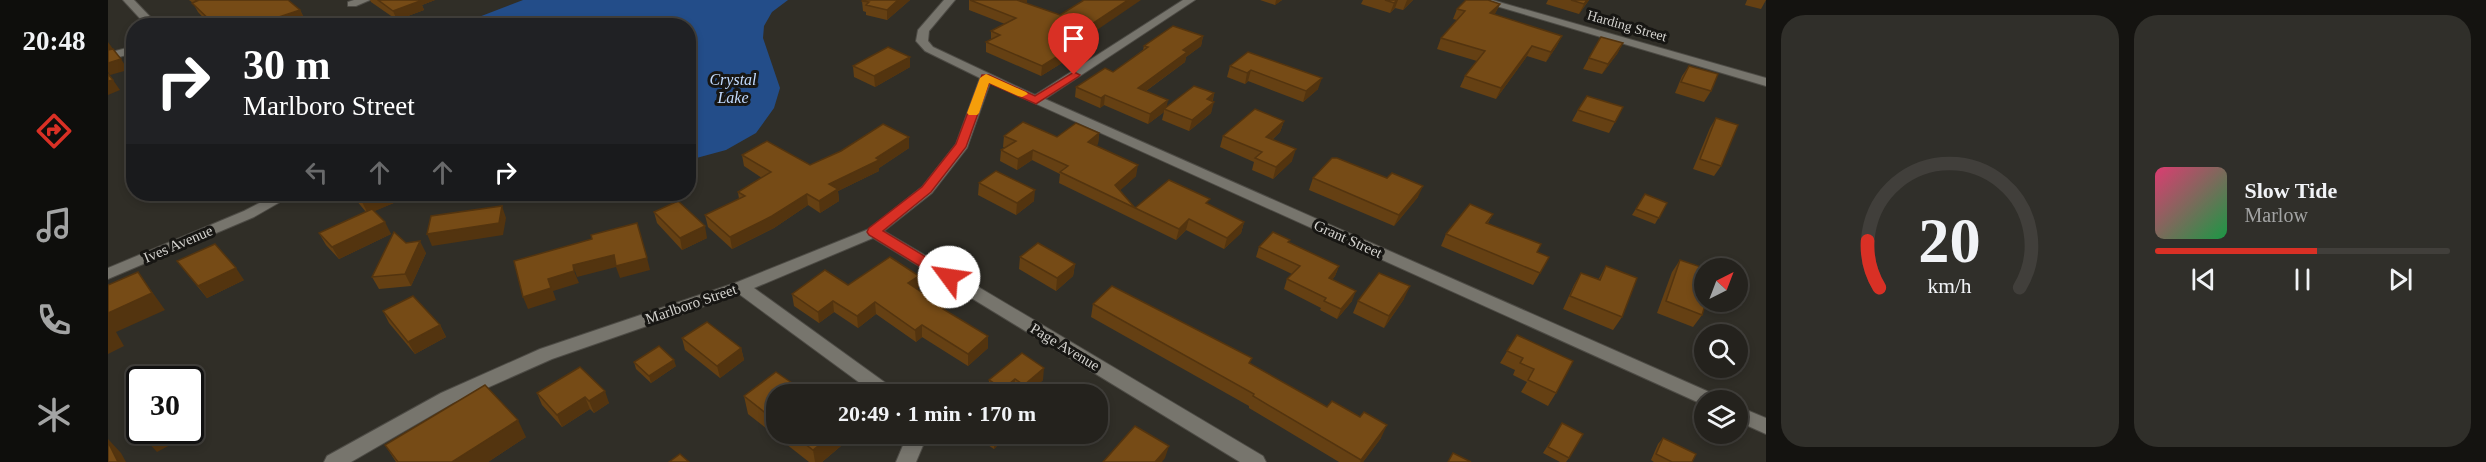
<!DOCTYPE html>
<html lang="en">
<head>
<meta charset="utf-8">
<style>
  :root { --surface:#24221d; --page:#302f2a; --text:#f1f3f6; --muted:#a3a4a4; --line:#413f3b; --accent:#d93025 }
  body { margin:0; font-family:"Times New Roman",serif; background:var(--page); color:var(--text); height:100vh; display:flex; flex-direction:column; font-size:22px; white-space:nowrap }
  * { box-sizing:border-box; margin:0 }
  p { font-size:20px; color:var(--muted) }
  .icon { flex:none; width:33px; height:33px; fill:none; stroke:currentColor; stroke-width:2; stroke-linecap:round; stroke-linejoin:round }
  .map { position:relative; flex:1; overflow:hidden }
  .side { display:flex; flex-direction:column; gap:15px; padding:15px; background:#141310; width:720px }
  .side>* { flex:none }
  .hud { position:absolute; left:18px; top:18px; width:570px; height:183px; border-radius:24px; box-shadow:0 3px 9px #0003,0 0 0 2px var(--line); background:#202124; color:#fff; overflow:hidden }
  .needle { width:39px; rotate:42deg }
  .buttons { position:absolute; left:1586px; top:258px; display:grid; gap:12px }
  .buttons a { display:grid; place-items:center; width:54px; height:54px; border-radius:50%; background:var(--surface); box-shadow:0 3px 9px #0003,0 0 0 2px var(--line); font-size:30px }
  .speed { position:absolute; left:18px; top:366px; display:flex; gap:12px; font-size:30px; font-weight:700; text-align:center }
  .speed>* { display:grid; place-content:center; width:78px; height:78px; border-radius:50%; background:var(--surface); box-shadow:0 3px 9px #0003,0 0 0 2px var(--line); line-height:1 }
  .speed .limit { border:3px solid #111; border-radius:9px; background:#fff; color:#111 }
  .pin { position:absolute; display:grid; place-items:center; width:51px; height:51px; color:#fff; margin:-62px -26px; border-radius:50% 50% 50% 0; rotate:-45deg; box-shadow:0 0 6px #0007 }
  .pin .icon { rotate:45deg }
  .me { position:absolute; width:66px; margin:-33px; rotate:301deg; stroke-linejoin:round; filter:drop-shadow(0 0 4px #0008) }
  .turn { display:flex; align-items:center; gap:21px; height:126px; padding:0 18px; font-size:27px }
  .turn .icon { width:78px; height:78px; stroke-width:2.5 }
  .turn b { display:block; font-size:42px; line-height:51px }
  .lanes { display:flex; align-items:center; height:57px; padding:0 18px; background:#0003; justify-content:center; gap:30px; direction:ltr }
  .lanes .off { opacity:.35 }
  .side .card { flex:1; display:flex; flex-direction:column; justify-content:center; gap:9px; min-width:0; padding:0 21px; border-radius:24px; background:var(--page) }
  .side .dial { align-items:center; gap:0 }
  .dial svg { height:156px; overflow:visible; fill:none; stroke:var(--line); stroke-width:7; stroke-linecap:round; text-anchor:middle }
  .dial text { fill:var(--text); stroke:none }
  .song { display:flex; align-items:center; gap:18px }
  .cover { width:72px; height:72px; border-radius:9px; background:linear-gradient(135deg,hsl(340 70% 55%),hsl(140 70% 35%)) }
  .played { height:6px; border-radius:3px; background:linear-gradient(90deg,var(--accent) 55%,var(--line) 55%) }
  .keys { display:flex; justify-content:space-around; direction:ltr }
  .side .tiles { flex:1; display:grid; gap:15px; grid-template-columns:repeat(2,1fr) }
  .trip { position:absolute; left:658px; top:384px; width:342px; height:60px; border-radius:24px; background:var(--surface); box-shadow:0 3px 9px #0003,0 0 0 2px var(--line); font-weight:700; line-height:60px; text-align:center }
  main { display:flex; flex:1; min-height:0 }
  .menu { display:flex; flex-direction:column; width:108px; justify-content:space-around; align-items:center; background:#0e0e0c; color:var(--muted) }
  .menu .icon { width:42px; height:42px }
  .menu .selected { color:var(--accent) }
  .menu b { font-size:27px; color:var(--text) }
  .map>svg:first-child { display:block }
</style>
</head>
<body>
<main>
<nav class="menu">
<b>20:48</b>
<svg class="icon selected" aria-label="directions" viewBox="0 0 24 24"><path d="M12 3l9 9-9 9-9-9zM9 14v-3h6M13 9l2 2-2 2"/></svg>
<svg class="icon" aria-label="music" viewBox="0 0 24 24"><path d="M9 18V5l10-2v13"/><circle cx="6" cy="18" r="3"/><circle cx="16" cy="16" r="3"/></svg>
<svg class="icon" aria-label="phone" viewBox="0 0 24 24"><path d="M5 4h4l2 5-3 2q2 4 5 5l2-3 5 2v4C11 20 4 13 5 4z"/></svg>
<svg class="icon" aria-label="climate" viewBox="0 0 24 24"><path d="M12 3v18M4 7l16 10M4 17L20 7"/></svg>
</nav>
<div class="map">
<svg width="1658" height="462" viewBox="0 0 1658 462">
  <rect width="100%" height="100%" fill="#302e27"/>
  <path fill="#234d89" d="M415 0H680L664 12 656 26 655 38 672 88 666 108 648 133 618 150 581 160 580 26 350 25Z"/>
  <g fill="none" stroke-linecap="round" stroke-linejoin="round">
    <defs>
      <g id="minor">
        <path d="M15 0H26L51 26H39Z"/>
        <path d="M246 0H262L248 6H240V2Z"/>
        <path d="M836 0H847L821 31 820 41 825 47 927 95 1075 0H1087L937 99 1608 395 1611 400H1596V405L882 83 859 148 824 193 776 231 1155 456 1158 462H1132L765 238 646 288 786 389 789 394H767L631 294 444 359 345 403 243 462H216L219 456 333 393 432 349 627 283 761 229 814 187 848 144 872 78 817 51 808 41 810 30Z"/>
        <path d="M1368 0H1384L1658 78V86Z"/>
        <path d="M26 46V53L0 60V53Z"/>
        <path d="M169 194H186L146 217 0 279V268L136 211Z"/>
        <path d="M1629 406 1658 418V434L1629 421Z"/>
        <path d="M796 434H814L816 443 808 462H788L796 443Z"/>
      </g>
    </defs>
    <use href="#minor" stroke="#4d4b45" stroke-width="2"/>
    <use href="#minor" fill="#77756d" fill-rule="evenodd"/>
  </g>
  <g fill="#654013">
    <path d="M81 0H180L192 10 197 20 180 26H103L90 12 85 3Z"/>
    <path d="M262 0H327L314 5 316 10 289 20 263 2Z"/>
    <path d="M802 0 779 20 758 15V12L755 11 754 1Z"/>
    <path d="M861 0H919L918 3 958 51 957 61 933 76 878 52V42L883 39V31L897 24 861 10Z"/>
    <path d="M1152 0H1174L1167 5Z"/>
    <path d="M1255 0H1305L1295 10 1287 8 1282 13 1253 4Z"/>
    <path d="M1440 0H1481L1471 14 1438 4Z"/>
    <path d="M1639 0H1658L1653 9 1637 5Z"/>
    <path d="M1392 4 1386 15 1454 36 1448 47 1438 62 1419 56 1388 99 1352 87 1357 76 1369 61 1329 49 1333 38 1349 20 1345 19 1349 9Z"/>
    <path d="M1095 36 1093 46 1078 57 1077 62 1038 91 1058 108 1106 93 1103 113 1081 131 1054 120 1056 112 1040 124 996 105 992 108 967 97 968 87 1005 72 1035 50 1036 46Z"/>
    <path d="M1515 43 1509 54 1494 74 1475 69 1481 58Z"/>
    <path d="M1140 52 1210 89 1195 102 1140 81 1137 84 1119 77 1122 66Z"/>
    <path d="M745 66 802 67 767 87 746 77Z"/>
    <path d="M1581 66 1603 91 1596 102 1567 93 1574 76Z"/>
    <path d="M1515 107 1501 133 1464 121 1470 110Z"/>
    <path d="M1608 118 1613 166 1606 176 1585 169 1602 128Z"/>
    <path d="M1176 121 1172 132 1164 140 1184 161 1165 179 1144 170 1146 162 1112 147 1115 136Z"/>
    <path d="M991 133 990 144 988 145 1028 176 1012 190 1027 208 1101 205 1136 222 1133 233 1116 249 1078 230 1068 240 951 183 952 174 924 160 909 170 892 161 893 150 898 148 895 147 896 136 949 137Z"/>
    <path d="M801 137V148L771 168V171L730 191 731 201 712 213 700 205 666 228 624 249 600 227 597 215 631 199 630 192 654 178 636 166 634 155 702 165Z"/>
    <path d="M1205 178 1310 197 1286 226 1201 190Z"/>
    <path d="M871 183 926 201 908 215 870 195Z"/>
    <path d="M243 194H284L288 202 266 211 283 234 231 259 218 245 211 233 258 212Z"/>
    <path d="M1537 194 1559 203 1547 224 1524 215Z"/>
    <path d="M546 212 599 238 574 250 549 223Z"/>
    <path d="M1385 214 1380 223 1429 252 1441 257 1425 285 1333 246 1338 234Z"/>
    <path d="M298 243 318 253 303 286 271 289 264 277Z"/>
    <path d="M1181 243 1231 266 1227 276 1224 280 1244 301 1229 319 1212 310 1213 308 1176 289 1179 279 1184 274 1148 257 1151 247Z"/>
    <path d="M912 257 967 264 965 276 948 291 911 269Z"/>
    <path d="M1572 260 1594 315 1585 327 1549 313 1564 272Z"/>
    <path d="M69 261 136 280 99 298Z"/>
    <path d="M1498 266 1514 317 1505 330 1455 309 1466 285 1473 273 1490 280Z"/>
    <path d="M811 287 809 289 837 311 880 336V348L860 366 814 337 808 342 768 314 750 328 726 312 711 323 686 306 684 294Z"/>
    <path d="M1296 299 1276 328 1245 313 1250 301Z"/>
    <path d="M985 304 1142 364 1273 438 1255 462H1231L1141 408V406L983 317Z"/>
    <path d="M275 311 332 325 338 337 307 354 281 323Z"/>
    <path d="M1409 335 1448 393 1440 406 1413 392 1419 382 1405 375 1407 370 1392 363Z"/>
    <path d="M574 338 633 348 636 360 612 378 577 350Z"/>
    <path d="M914 353 935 380 919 394H911L906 392 903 394H884L881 392V380Z"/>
    <path d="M526 362 568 366 543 383 528 369Z"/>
    <path d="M472 367 501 403 486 413 482 409 454 427 434 405 429 393Z"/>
    <path d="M669 394V434H739L740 440 714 462H701L640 414 636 396Z"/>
    <path d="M1454 423 1461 458 1458 462H1452L1435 453Z"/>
    <path d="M863 434H900L886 449Z"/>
    <path d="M418 437 380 462H288L277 445Z"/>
    <path d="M1555 438 1584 462H1546L1543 460 1550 444Z"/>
  </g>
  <g fill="#53340f">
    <path d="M307 0H327L314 5 316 10 289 20 285 11Z"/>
    <path d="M790 0H802L779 20V10Z"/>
    <path d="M908 0H919V3L908 10Z"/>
    <path d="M1020 0H1033L958 51 957 61 933 76 934 66 949 47Z"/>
    <path d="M1168 0H1174L1167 5Z"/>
    <path d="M1289 0H1290L1287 8 1282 13 1286 3Z"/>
    <path d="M1299 0H1305L1295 10Z"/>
    <path d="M1479 0H1481L1471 14 1476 4Z"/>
    <path d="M1392 4 1387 14 1378 23 1382 13Z"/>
    <path d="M192 10 197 20 180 26H144Z"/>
    <path d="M1095 36 1093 46 1078 57 1077 62 1028 98 1030 88 1075 50Z"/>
    <path d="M1454 36 1448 47 1438 62 1443 52Z"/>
    <path d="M0 42 5 49 0 51Z"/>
    <path d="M1515 43 1509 54 1494 74 1500 64Z"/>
    <path d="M1424 46 1419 56 1388 99 1393 88Z"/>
    <path d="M802 57V67L767 87 766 76Z"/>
    <path d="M13 59 20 70 2 75 0 72V63Z"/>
    <path d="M1143 70 1140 81 1137 84 1139 73Z"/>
    <path d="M1214 78 1210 89 1195 102 1198 91Z"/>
    <path d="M5 80 12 90 0 95V81Z"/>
    <path d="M1106 93 1104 103 1106 102 1103 113 1081 131 1084 120 1099 99Z"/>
    <path d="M997 95 996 105 992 108 993 98Z"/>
    <path d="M1060 100 1058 110 1056 109V112L1040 124 1042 114Z"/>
    <path d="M1176 121 1172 132 1154 148 1158 137Z"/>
    <path d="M991 133 990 144 979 153 980 142Z"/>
    <path d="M801 137V148L771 168V171L730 191 731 201 712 213 711 201 721 184 768 158Z"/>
    <path d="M1188 149 1184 161 1165 179 1168 167Z"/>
    <path d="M925 150 924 160 909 170 910 159Z"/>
    <path d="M1030 165 1028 176 1006 196 1007 185Z"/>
    <path d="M1315 186 1310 197 1286 226 1291 215Z"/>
    <path d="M927 190 926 201 908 215 909 203Z"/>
    <path d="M274 194H284L288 202 260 214 254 202Z"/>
    <path d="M699 194 700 205 666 228 624 249 622 237Z"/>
    <path d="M394 206 398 218 395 235 324 246 319 234Z"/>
    <path d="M1081 219 1078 230 1068 240 1071 229Z"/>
    <path d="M277 222 283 234 231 259 224 247Z"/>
    <path d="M1136 222 1133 233 1116 249 1119 238Z"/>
    <path d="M597 226 599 238 574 250 572 238Z"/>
    <path d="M312 241 318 253 303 286 297 274Z"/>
    <path d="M506 255 539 258 542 270 512 278 508 267 469 277 465 265Z"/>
    <path d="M967 264 965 276 948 291 949 278Z"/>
    <path d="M1231 266 1227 276 1217 288 1221 278Z"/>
    <path d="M128 268 136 280 99 298 90 286Z"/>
    <path d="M466 271 471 283 445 291 448 300 420 309 415 297 440 279Z"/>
    <path d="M30 272 57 310 8 332 16 346 0 354V313Z"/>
    <path d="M811 276V287L800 295V283Z"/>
    <path d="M1302 286 1296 299 1276 328 1281 316Z"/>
    <path d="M1248 291 1244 301 1229 319 1233 309Z"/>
    <path d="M725 301 726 312 711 323 710 312Z"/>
    <path d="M767 302 768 314 750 328 749 316Z"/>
    <path d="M332 325 338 337 307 354 300 342Z"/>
    <path d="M814 325V337L808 342 807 330Z"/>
    <path d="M880 336V348L860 366V354Z"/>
    <path d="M633 348 636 360 612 378 609 366Z"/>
    <path d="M566 360 568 366 543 383 541 376Z"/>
    <path d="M936 368 935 380 919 394H915L916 385Z"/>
    <path d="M907 379 906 392 903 394H895V389Z"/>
    <path d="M497 391 501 403 486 413 481 401Z"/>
    <path d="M477 397 482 409 454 427 449 415Z"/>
    <path d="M82 405 96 427 49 452 38 440 56 430H82Z"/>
    <path d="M410 420 418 437 380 462H344Z"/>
    <path d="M1279 425 1273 438 1255 462H1252Z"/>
    <path d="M725 434H739L740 440 714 462H707L705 450Z"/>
    <path d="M895 434H900L886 449V442Z"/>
    <path d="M0 439 13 453 18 462H10L0 442Z"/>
    <path d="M1061 446 1057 458 1054 462H1047Z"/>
  </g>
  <g fill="#764b16" stroke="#53340f" stroke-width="1.5">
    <path d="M87 0H180L192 10 144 26H108L84 3 89 1Z"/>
    <path d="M270 0H311L312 1 285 11Z"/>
    <path d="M755 0H790L779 10 758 5 761 2 754 1Z"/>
    <path d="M862 0H909L952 15 976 0H1020L949 47 958 51 934 66 878 42 892 35 883 31 908 18Z"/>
    <path d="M1277 0H1289L1286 3Z"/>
    <path d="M1358 0H1380L1392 4 1382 13 1454 36 1443 52 1424 46 1393 88 1357 76 1377 51 1333 38 1357 11 1349 9Z"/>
    <path d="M1463 0H1479L1476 4Z"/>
    <path d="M1065 26 1095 36 1075 50 1079 52 1030 88 1060 100 1042 114 997 95 993 98 968 87 997 68 1005 72 1040 47 1036 46Z"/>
    <path d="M1493 37 1515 43 1500 64 1481 58Z"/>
    <path d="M780 47 802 57 766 76 745 66Z"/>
    <path d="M5 49 13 59 0 63V50Z"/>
    <path d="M1140 52 1214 78 1198 91 1143 70 1139 73 1122 66Z"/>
    <path d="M1581 66 1610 74 1603 91 1573 82Z"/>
    <path d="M0 74 5 80 0 81Z"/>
    <path d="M1086 86 1106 93 1099 99 1106 102 1084 120 1056 109Z"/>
    <path d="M1479 96 1515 107 1507 122 1470 110Z"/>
    <path d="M1147 109 1176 121 1158 137 1188 149 1168 167 1147 158 1154 152 1115 136Z"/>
    <path d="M1608 118 1630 125 1613 166 1592 159Z"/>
    <path d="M915 122 949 137 968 123 991 133 980 142 1030 165 1007 185 1027 208 1061 180 1102 199 1098 203 1136 222 1119 238 1081 219 1071 229 952 172 960 166 925 150 910 159 893 150 908 141 896 136Z"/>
    <path d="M775 124 801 137 768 158 771 160 721 184 730 189 711 201 699 194 664 216 622 237 597 215 637 196 630 192 663 172 634 155 659 141 702 165 733 151Z"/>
    <path d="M1224 158H1229L1279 178 1284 173 1315 186 1291 215 1205 178Z"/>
    <path d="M888 171 927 190 909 203 871 183Z"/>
    <path d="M246 194H274L254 202Z"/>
    <path d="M1537 194 1559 203 1551 218 1528 209Z"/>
    <path d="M570 201 597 226 572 238 546 212Z"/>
    <path d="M1362 204 1385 214 1378 223 1433 244 1429 252 1441 257 1432 273 1338 234Z"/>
    <path d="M394 206 391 223 319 234 323 216Z"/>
    <path d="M264 209 277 222 224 247 211 233Z"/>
    <path d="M529 223 539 258 508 266 506 255 465 265 466 271 440 279 443 288 415 297 406 261 484 239 483 235Z"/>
    <path d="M286 232 298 243 312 241 297 274 264 277Z"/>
    <path d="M1165 232 1182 240 1180 242 1231 266 1221 278 1248 291 1233 309 1216 301 1218 298 1179 279 1192 266 1151 247Z"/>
    <path d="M930 243 967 264 949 278 912 257Z"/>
    <path d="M107 244 128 268 90 286 69 261Z"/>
    <path d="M782 257 811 276 800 283 837 308 835 309 880 336 860 354 814 325 807 330 767 302 749 316 725 301 710 312 684 294 717 270 740 285Z"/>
    <path d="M1572 260 1596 268V302H1598L1594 315 1558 301Z"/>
    <path d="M1498 266 1529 278 1514 317 1462 296 1473 273 1492 280Z"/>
    <path d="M30 272 44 293 0 313V285Z"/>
    <path d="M1271 273 1302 286 1281 316 1250 301Z"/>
    <path d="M1004 286 1144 358 1141 363 1219 407 1224 401 1252 417 1256 412 1279 425 1253 460 1145 396 1146 394 985 304Z"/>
    <path d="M305 296 332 325 300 342 275 311Z"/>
    <path d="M599 322 633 348 609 366 574 338Z"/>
    <path d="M1409 335 1465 361 1448 393 1420 380 1426 369 1412 363 1415 358 1399 351Z"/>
    <path d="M551 346 566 360 541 376 526 362Z"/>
    <path d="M914 353 936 368 916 385 907 379 895 389 881 380Z"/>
    <path d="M472 367 497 391 481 401 477 397 449 415 429 393Z"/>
    <path d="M668 372 700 394H669V422L636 396Z"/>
    <path d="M377 385 410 420 344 462H290L277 445Z"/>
    <path d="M32 415V427L27 418Z"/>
    <path d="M1454 423 1475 434 1461 458 1440 447Z"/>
    <path d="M1027 426 1061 446 1047 462H995Z"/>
    <path d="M33 430H56L38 440Z"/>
    <path d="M684 434H725L705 450Z"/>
    <path d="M873 434H895L886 442Z"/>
    <path d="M1555 438 1588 454 1584 462H1564L1548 454Z"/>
    <path d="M0 442 10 462H0Z"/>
    <path d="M1345 453 1363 462H1340Z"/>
    <path d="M572 454 581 462H561Z"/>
  </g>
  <path fill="#d93025" stroke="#8d1f18" stroke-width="1.5" d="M966 72 972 75 970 77 928 104 881 83 858 147 823 192 775 231 846 274 849 277 846 281H836L761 235 759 232 761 228 814 187 848 144 874 75H881L927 96Z"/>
  <path fill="#f59e0b" d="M878 74 918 92 920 94 914 97 910 96 881 83 871 113 869 115H861L859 113 872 78Z"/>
  <g text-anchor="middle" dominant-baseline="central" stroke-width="6" stroke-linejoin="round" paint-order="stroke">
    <g font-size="14" fill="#d4d3cf" stroke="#171613">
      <text transform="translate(1519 26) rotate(16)">Harding Street</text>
    </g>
    <g font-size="15" fill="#d4d3cf" stroke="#171613">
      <text transform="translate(1240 239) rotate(24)">Grant Street</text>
      <text transform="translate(70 244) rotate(-23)">Ives Avenue</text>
      <text transform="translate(583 304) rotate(-19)">Marlboro Street</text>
      <text transform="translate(957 347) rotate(31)">Page Avenue</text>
    </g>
    <g font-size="16" font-style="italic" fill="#c1dafd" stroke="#171613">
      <text x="625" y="79">Crystal<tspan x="625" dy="18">Lake</tspan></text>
    </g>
  </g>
</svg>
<div class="buttons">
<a><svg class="needle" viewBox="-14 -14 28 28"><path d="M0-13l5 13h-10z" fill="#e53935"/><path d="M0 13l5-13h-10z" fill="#a3a4a4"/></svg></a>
<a><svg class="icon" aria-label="search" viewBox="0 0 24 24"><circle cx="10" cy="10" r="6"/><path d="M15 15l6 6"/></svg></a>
<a><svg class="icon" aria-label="layers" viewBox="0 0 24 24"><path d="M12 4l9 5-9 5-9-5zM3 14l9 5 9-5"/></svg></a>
</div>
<div class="speed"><div class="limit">30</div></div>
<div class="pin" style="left:966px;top:75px;background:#d93025"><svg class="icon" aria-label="arrive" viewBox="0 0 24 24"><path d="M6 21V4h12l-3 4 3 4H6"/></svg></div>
<svg class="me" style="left:841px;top:277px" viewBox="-20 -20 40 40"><circle r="19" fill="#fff"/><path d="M0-13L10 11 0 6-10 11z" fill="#d93025"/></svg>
<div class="trip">20:49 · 1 min · 170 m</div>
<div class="hud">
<div class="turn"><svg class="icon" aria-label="right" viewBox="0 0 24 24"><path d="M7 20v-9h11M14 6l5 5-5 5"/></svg><div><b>30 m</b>Marlboro Street</div></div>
<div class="lanes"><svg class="icon off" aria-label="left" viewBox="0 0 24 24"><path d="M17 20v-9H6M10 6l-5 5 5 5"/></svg><svg class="icon off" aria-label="ahead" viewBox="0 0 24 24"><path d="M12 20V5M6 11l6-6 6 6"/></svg><svg class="icon off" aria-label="ahead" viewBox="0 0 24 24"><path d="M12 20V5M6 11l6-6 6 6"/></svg><svg class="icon" aria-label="right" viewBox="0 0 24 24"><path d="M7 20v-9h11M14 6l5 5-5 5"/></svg></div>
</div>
</div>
<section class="side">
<div class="tiles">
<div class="card dial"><svg viewBox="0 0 100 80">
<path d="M14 69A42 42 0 1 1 86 69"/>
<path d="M14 69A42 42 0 0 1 8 45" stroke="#d93025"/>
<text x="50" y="56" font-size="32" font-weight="700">20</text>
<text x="50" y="72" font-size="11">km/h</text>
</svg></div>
<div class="card">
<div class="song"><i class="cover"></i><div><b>Slow Tide</b><p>Marlow</p></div></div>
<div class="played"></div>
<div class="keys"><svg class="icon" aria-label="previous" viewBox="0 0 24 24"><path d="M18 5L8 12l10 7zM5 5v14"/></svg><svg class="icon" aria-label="pause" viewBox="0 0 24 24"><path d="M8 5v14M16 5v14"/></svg><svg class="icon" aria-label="next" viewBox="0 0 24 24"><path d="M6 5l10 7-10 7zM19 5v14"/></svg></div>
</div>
</div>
</section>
</main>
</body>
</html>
